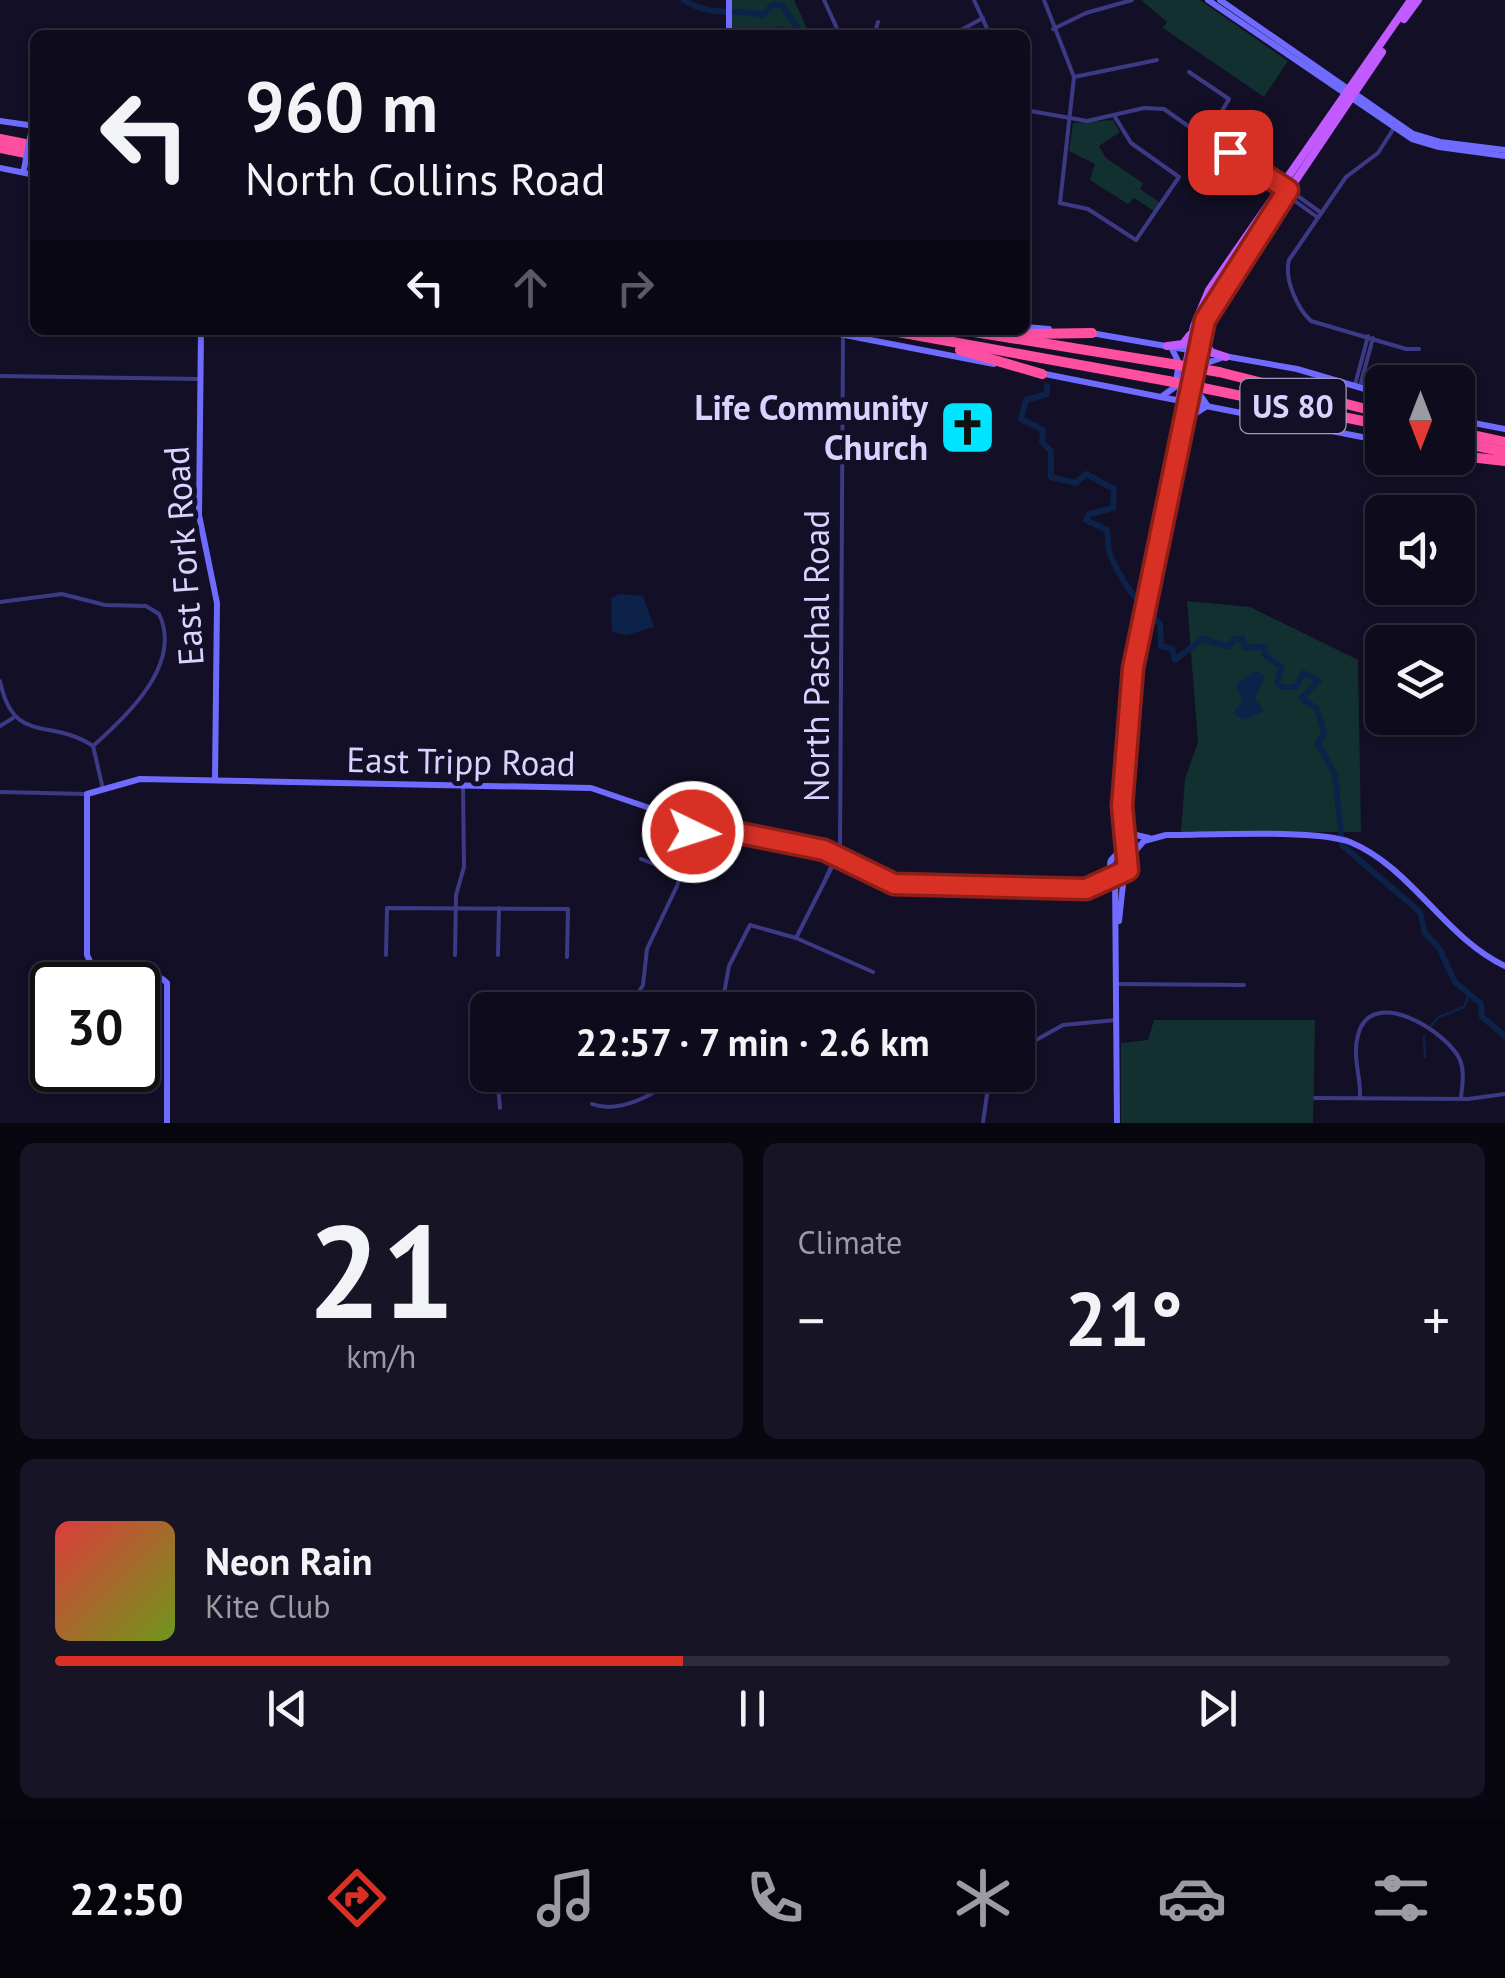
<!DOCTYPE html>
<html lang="en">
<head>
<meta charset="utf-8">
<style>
  :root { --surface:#0e0b1c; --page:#171425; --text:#f1f3f6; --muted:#9b9ba3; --line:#2e2b3b; --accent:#d93025 }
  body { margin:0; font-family:"PT Sans",sans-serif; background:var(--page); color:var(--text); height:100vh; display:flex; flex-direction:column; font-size:38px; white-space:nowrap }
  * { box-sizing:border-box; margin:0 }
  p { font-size:32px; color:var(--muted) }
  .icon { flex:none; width:55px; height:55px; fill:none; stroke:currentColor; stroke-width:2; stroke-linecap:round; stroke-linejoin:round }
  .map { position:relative; height:1123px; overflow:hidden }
  .sheet { display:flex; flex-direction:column; gap:20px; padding:20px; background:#08060f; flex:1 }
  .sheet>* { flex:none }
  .guide { position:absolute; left:30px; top:30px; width:1000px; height:305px; border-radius:15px; box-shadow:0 2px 8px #0004,0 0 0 2px var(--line); background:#0e0b1c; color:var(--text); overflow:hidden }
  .needle { width:65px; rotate:180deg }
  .controls { position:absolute; left:1365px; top:365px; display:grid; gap:20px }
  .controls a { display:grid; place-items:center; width:110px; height:110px; border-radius:15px; background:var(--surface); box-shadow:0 2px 8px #0004,0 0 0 2px var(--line); font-size:50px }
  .speed { position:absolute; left:30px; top:962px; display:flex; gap:20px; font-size:50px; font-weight:700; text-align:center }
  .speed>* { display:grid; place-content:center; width:130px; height:130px; border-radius:50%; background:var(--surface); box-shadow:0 2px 8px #0004,0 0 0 2px var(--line); line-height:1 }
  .speed .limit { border:5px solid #111; border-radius:15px; background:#fff; color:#111 }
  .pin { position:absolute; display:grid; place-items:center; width:85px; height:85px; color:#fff; margin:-42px; border-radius:20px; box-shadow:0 5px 15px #0006 }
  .me { position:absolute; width:110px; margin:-55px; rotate:94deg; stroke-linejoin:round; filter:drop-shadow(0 0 8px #0008) }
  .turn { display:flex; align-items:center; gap:35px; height:210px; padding:0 50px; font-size:45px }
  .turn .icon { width:130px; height:130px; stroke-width:2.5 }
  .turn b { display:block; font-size:70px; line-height:85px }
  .lanes { display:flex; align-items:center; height:95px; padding:0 50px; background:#0003; justify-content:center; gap:50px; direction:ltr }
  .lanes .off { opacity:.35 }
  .big { font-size:75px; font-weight:600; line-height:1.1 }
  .sheet .card { flex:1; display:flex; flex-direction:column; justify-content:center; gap:15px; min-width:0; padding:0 35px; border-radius:15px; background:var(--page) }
  .sheet .dial { align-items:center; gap:0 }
  .dial b { font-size:130px; line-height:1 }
  .song { display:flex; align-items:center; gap:30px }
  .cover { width:120px; height:120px; border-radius:15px; background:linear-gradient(135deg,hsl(0 70% 55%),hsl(80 70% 35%)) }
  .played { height:10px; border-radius:5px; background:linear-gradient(90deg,var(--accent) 45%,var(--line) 45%) }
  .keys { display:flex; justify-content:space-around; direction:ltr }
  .heat { display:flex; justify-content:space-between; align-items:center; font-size:55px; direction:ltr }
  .sheet .tiles { flex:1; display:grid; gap:20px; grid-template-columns:1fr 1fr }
  .card:last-child { grid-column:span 2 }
  .trip { position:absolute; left:470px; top:992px; width:565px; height:100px; border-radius:15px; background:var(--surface); box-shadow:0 2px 8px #0004,0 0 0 2px var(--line); font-weight:600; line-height:100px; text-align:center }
  .tab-bar { display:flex; height:160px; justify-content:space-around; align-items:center; background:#06040b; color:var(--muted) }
  .tab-bar .icon { width:70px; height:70px }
  .tab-bar .current { color:var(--accent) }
  .tab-bar b { font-size:45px; color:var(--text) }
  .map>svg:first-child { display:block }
</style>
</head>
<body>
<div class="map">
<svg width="1505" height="1123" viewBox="0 0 1505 1123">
  <rect width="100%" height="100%" fill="#130f26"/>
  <g fill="#12302f">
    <path d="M732 0H794L810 35H732Z"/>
    <path d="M1141 0H1200L1288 61 1264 97 1163 28 1167 22Z"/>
    <path d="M1113 120 1120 132 1099 146 1106 158 1143 183 1140 189 1159 202 1154 211 1134 198 1128 204 1090 180 1095 164 1069 151 1073 123Z"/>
    <path d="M1187 601 1250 607 1358 660 1361 832H1181L1185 779 1198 742Z"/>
    <path d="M1154 1020H1315L1313 1123H1121V1043L1148 1040Z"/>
  </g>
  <g fill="#0c2248">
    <path d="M620 594 643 596 654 627 627 635 612 632 611 598Z"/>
    <path d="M1256 670 1265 676 1255 699 1264 711 1244 720 1233 713 1242 702 1236 684Z"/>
  </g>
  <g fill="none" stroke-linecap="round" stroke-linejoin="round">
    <g stroke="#0c2248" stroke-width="2.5">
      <path d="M1430 1027 1439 1017 1464 1007 1469 995"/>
      <path d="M1424 1036 1425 1057"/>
    </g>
    <g stroke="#0c2248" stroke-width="6">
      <path d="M684 0C714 19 732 7 762 15L774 4 783 6 797 27 794 34 779 29 777 35"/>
      <path d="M1047 386V394L1026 400 1021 419 1043 430 1042 442 1051 451V477L1076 483 1086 474 1114 489 1113 508 1089 514 1086 520 1107 530C1109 538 1107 547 1110 554 1122 584 1137 601 1160 624L1161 646 1172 649 1175 660 1202 639 1229 647 1234 639 1242 638 1245 648 1265 647 1264 654 1281 667 1277 683 1281 687H1296L1303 673 1319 681 1301 698 1317 709 1324 732 1318 744 1335 774 1342 845 1420 912 1425 933 1439 948 1455 982 1481 1004 1482 1017 1505 1036"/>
    </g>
    <g stroke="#3d3a85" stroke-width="4">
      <path d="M824 0 840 35"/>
      <path d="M974 0 990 35"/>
      <path d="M1044 0 1074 77 1060 203 1088 209 1136 240 1179 177 1131 143 1115 117"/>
      <path d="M1053 29 1086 13 1132 0"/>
      <path d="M874 35 878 22"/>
      <path d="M952 35 983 18"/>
      <path d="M1189 72 1229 99 1207 136"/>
      <path d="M1074 77 1157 60"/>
      <path d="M1025 110 1087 121 1144 108 1164 109 1276 188"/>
      <path d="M1394 128 1378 153 1346 177 1289 260C1284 279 1297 308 1311 321L1406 349H1419"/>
      <path d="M1237 156 1280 183"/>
      <path d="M1292 192 1320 212"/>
      <path d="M1288 196 1317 217"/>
      <path d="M0 376 200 379"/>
      <path d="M1355 385 1368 336"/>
      <path d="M1360 386 1373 338"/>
      <path d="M0 602 62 594 105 605 146 606 159 614C183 664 127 716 93 746"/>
      <path d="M0 681C13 746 50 717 93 746L103 789"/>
      <path d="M0 726 13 718"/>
      <path d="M0 792 87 794"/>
      <path d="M641 859 681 874"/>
      <path d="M826 878 834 860"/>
      <path d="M796 938 840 851 843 335"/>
      <path d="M386 955 387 908 568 909 567 957"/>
      <path d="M455 955 456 895 464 867 463 786"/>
      <path d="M498 955 499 908"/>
      <path d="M1117 984 1244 985"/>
      <path d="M723 1002 754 1010"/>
      <path d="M628 1010 643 985 647 949 677 886 695 824"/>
      <path d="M721 1010 729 966 750 925 796 938 873 972"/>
      <path d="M1018 1050 1063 1025 1116 1020"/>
      <path d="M497 1075 500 1108"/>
      <path d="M1360 1097C1361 1076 1352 1057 1358 1035 1371 984 1448 1032 1460 1060 1465 1072 1462 1086 1461 1098"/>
      <path d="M1315 1098 1468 1099 1505 1094"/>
      <path d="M592 1104C621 1115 658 1092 680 1075"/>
      <path d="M983 1123 987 1094 997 1075"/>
    </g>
    <g stroke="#6f6bff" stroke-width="6">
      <path d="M729 0V35"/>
      <path d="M1208 0 1412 139 1439 147 1505 156"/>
      <path d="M1220 0 1413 134 1440 142 1505 150"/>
      <path d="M0 121 35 126"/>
      <path d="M0 168 35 175"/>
      <path d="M1025 327 1049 329"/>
      <path d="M201 330 199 515 217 603 215 779"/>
      <path d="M819 330 994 364"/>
      <path d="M1091 333 1212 354"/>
      <path d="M1224 356 1297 369 1382 394"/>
      <path d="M1040 373 1382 441"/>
      <path d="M1161 397 1175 387 1179 363 1172 349"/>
      <path d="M1207 405 1198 392 1204 364 1224 357"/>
      <path d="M1458 420 1505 429"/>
      <path d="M1184 421 1207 406"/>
      <path d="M1122 805 1133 668 1187 402"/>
      <path d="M1122 827 1126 857"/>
      <path d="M1123 832 1149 838"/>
      <circle cx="1120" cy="865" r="10"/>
      <path d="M1115 856 1120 848C1113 696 1151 549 1179 401"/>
      <path d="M1128 859 1144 841 1166 835C1207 835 1317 829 1350 842 1411 867 1445 938 1505 966"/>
      <path d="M1115 874 1117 1123"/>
      <path d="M1119 921 1124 875"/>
      <path d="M167 1123V983C150 964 116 977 93 968L87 955V794L140 779 591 788 714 830 824 850 885 883 1086 889 1098 887 1115 874"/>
    </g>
    <g stroke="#c25bff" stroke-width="8">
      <path d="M1404 19 1418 0"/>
      <path d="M1201 337 1211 352 1226 357"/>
      <path d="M1167 346 1183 344 1190 335"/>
      <path d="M1179 401 1194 326 1209 290 1411 0"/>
      <path d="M1187 402 1205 320 1215 300 1382 52"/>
    </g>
    <g stroke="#ff4fa3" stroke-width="10">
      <path d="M0 139 35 146"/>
      <path d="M0 148 35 155"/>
      <path d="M887 330 1168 381"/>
      <path d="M962 330 1172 364"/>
      <path d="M1028 334 1092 333"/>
      <path d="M960 350 1042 374"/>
      <path d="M1219 372 1382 413"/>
      <path d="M1203 388 1382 425"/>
      <path d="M1458 432 1505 442"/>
      <path d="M1458 442 1505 452"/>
      <path d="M1461 456 1505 461"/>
    </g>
    <path stroke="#6f6bff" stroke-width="6" d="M24 169 31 133"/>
    <g stroke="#ff4fa3" stroke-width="10">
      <path d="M1172 364 1219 372"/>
      <path d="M1168 381 1203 388"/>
    </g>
  </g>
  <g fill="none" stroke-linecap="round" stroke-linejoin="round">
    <defs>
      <path id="route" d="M693 832 695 824 824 850 894 884 1086 889 1128 870 1122 806 1133 668 1205 320 1288 190 1230 152"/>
    </defs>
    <use href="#route" stroke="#8d1f18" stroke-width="25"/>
    <use href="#route" stroke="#d93025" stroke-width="18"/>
  </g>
  <defs>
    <symbol id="church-square" viewBox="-11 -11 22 22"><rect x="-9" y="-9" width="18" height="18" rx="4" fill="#00e5ff" stroke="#130f26"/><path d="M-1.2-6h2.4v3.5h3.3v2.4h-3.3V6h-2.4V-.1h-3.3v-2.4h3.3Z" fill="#111"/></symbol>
  </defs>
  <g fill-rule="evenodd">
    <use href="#church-square" x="936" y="396" width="63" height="63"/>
  </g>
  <g text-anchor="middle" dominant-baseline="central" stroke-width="10" stroke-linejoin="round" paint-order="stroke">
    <rect fill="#130f26" stroke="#9e99be" stroke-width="2.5" x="1240.5" y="379" width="105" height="54" rx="8"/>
    <g font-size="32" font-weight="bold" fill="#d9d4ff">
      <text x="1293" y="406">US 80</text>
    </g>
    <g font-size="35" font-weight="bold" fill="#d9d4ff" stroke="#130f26" text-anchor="end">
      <text x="928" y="407">Life Community<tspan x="928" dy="40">Church</tspan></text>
    </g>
    <g font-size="35" fill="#d9d4ff" stroke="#130f26">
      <text transform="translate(183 556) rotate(-94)">East Fork Road</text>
      <text transform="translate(816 656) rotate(-90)">North Paschal Road</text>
      <text transform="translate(461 761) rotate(1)">East Tripp Road</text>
    </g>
  </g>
</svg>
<div class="controls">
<a><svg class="needle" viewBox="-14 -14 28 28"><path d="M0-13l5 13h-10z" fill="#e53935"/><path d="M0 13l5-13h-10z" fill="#9b9ba3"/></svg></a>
<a><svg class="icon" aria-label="sound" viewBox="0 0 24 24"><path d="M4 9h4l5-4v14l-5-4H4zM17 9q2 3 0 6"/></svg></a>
<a><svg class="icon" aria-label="layers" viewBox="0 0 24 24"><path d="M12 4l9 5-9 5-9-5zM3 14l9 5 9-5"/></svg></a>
</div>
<div class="speed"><div class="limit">30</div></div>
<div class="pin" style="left:1230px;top:152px;background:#d93025"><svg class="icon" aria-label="arrive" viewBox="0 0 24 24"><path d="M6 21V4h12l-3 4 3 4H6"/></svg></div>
<svg class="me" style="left:693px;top:832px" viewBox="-20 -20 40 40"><circle r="17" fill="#d93025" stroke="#fff" stroke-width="3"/><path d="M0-11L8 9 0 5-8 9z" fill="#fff"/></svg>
<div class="trip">22:57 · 7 min · 2.6 km</div>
<div class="guide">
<div class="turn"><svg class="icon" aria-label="left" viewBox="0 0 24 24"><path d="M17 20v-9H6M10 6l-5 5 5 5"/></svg><div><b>960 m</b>North Collins Road</div></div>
<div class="lanes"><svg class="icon" aria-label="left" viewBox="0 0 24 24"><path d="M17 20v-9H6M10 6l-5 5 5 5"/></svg><svg class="icon off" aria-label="ahead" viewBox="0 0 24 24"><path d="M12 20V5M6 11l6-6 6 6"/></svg><svg class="icon off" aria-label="right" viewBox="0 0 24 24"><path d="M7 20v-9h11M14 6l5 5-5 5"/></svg></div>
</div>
</div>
<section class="sheet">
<div class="tiles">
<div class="card dial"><b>21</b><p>km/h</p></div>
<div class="card"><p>Climate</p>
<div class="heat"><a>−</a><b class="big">21°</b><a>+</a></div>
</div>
<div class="card">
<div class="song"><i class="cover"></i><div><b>Neon Rain</b><p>Kite Club</p></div></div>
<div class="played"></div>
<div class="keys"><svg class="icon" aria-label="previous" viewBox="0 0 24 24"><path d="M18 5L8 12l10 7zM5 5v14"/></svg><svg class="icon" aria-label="pause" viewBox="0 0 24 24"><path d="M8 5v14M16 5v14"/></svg><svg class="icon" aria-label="next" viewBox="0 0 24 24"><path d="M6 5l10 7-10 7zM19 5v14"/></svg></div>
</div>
</div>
</section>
<nav class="tab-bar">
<b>22:50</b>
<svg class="icon current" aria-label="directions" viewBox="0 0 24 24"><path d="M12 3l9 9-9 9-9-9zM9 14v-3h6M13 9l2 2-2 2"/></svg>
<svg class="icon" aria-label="music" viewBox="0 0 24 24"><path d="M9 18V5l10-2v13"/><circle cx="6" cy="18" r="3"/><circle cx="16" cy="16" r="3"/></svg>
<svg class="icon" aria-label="phone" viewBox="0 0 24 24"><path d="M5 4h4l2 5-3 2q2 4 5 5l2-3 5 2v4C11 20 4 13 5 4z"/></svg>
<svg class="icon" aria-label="climate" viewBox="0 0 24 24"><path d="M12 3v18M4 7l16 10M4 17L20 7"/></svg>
<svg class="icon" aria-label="car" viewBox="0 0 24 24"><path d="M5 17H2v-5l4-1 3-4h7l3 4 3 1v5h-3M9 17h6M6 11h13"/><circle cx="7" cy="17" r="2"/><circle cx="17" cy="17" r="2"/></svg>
<svg class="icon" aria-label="filters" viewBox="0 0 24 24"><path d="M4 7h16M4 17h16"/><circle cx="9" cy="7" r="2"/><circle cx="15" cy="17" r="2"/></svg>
</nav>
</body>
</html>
